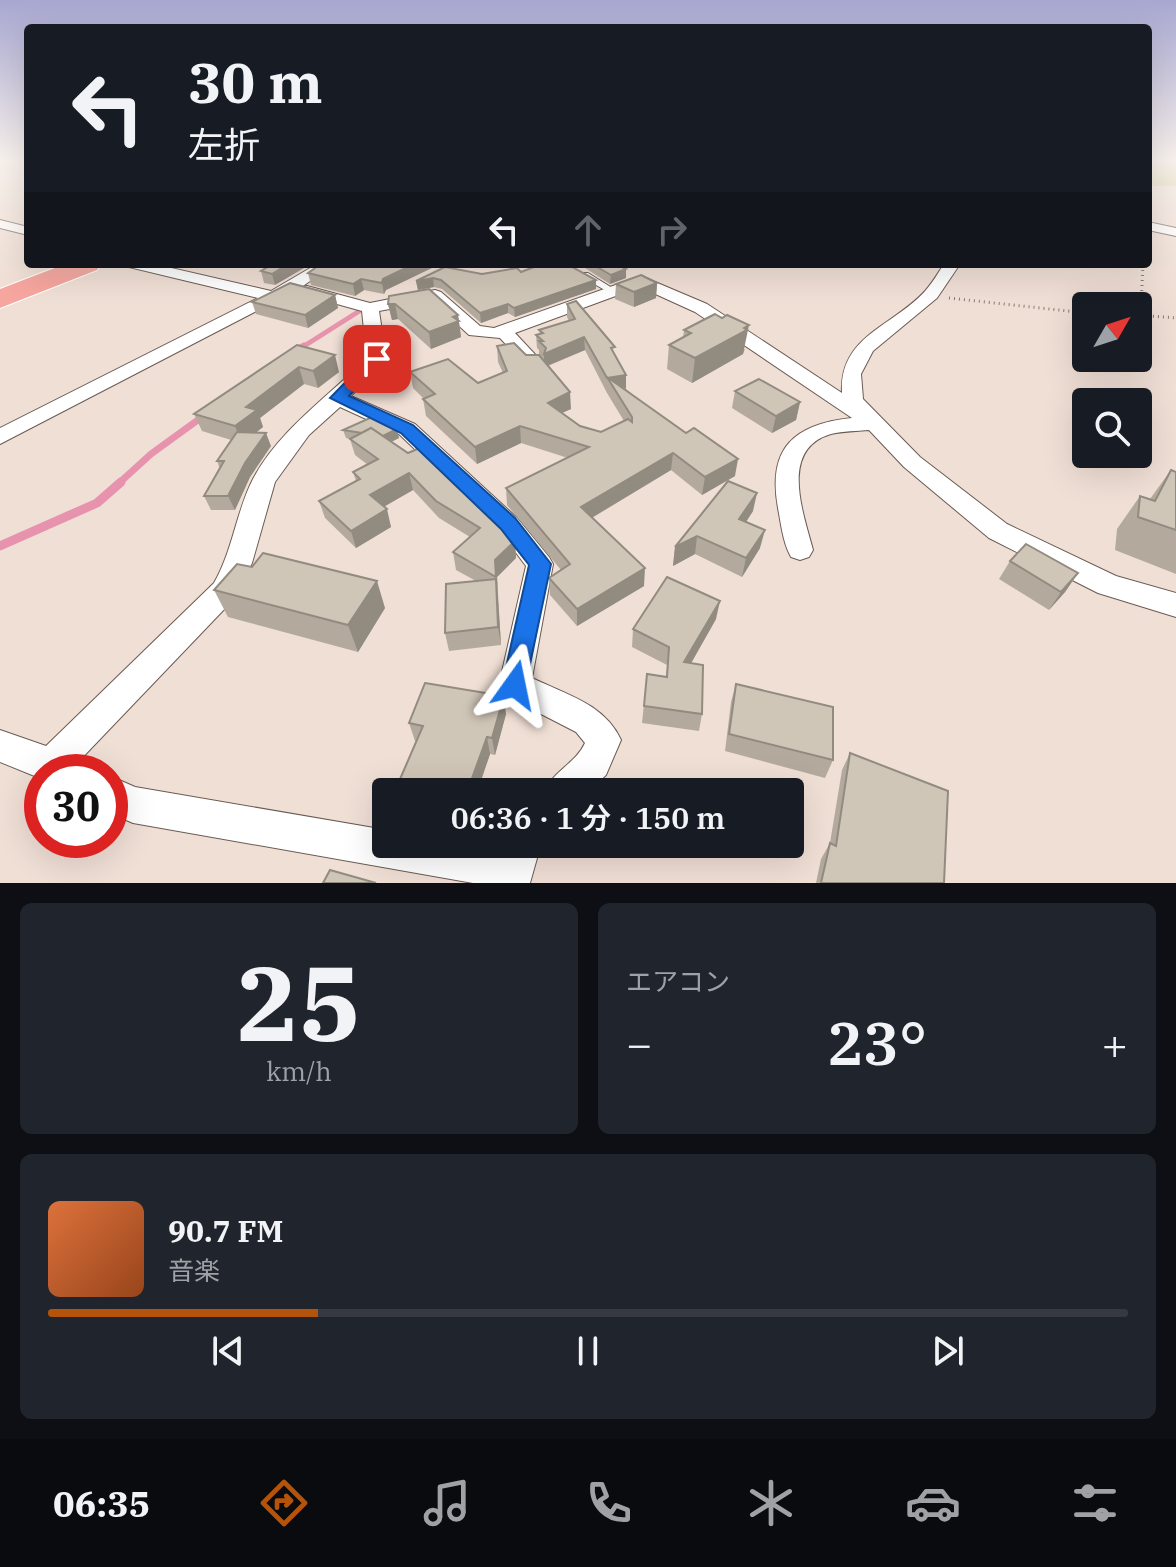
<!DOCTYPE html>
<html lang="ja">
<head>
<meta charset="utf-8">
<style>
  :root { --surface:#171b24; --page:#20242c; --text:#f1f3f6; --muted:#9ea1a6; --line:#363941; --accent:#b45309 }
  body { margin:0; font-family:"IBM Plex Serif","Noto Sans JP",serif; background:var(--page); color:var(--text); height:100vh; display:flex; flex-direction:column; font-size:30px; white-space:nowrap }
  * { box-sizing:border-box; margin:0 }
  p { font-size:26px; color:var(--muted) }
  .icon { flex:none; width:44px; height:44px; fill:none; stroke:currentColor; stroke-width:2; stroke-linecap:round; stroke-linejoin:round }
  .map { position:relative; height:883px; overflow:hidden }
  .side { display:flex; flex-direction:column; gap:20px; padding:20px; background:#0d0f14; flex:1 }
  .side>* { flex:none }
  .hud { position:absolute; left:24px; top:24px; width:1128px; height:244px; border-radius:8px; box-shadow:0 8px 32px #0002; background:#171b24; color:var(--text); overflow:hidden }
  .needle { width:52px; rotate:51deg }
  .fabs { position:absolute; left:1072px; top:292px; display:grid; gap:16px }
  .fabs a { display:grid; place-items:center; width:80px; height:80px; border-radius:8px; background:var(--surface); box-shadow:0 8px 32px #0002; font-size:40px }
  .speed { position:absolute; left:24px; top:754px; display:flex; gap:16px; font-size:40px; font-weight:700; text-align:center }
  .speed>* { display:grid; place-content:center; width:104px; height:104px; border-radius:50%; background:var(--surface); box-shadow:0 8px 32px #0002; line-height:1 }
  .speed .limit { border:12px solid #d22; background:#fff; color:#111 }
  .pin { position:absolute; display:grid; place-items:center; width:68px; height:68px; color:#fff; margin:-34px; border-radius:16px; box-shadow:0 4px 12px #0006 }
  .me { position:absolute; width:88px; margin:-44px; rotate:12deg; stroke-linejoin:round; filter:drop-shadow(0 0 6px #0008) }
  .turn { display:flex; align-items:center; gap:28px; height:168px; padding:0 32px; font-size:36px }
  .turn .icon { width:104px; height:104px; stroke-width:2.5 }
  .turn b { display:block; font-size:56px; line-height:68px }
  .lanes { display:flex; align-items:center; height:76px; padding:0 32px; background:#0003; justify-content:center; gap:40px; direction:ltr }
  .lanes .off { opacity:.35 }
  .big { font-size:60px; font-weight:600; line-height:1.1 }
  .side .widget { flex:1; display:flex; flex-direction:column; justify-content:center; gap:12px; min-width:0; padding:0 28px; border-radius:12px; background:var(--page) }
  .side .dial { align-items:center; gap:0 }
  .dial b { font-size:104px; line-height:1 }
  .song { display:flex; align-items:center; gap:24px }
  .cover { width:96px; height:96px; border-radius:12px; background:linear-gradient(135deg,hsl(20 70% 55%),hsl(20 70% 35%)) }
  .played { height:8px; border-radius:4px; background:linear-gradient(90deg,var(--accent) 25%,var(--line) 25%) }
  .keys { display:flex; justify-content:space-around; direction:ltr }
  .heat { display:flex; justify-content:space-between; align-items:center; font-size:44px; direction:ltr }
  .side .tiles { flex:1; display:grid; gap:20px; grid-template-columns:1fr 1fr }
  .widget:last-child { grid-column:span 2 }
  .trip { position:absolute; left:372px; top:778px; width:432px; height:80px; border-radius:8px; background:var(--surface); box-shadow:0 8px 32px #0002; font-weight:600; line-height:80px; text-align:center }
  .tabs { display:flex; height:128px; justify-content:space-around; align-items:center; background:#090b0e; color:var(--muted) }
  .tabs .icon { width:56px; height:56px }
  .tabs .on { color:var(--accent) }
  .tabs b { font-size:36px; color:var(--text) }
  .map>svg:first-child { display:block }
</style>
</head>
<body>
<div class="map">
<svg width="1176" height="883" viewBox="0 0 1176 883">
  <rect width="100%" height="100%" fill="#f0dfd5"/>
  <rect fill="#cac97e" x="1148" y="160" width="28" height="26"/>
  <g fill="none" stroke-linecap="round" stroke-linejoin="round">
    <path stroke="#e793ae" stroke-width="5" d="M301 348 361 310"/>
    <g stroke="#e793ae" stroke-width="7">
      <path d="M297 350 304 346"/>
      <path d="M118 484 151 454 202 417"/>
    </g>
    <path stroke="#e793ae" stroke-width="9" d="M0 546 97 503 121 482"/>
    <defs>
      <path id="service" d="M582 273H588L617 291 613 293H610L582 277Z"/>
      <g id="minor">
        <path d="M0 220 28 227V235L0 228Z"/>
        <path d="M1148 222 1176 228V236L1148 230Z"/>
        <path d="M126 264H154L271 291 317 264H335L297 290 0 444V428L258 298 129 267Z"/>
        <path d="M944 264H960L937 298 873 351 861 374 863 399 920 457 1007 524 1116 576 1176 593V617L1098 593 989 538 904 467 869 430C857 431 843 431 831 434 779 449 803 512 813 550L809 557 800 560 791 557C783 543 781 524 778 508 767 448 794 424 852 418L695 312 640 287 515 333 544 364 535 370 528 368 500 338 469 335 432 301 379 311 386 359 351 396 415 424 517 518 549 557 553 564 532 678C565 694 605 704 621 740L606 775 588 792H544C553 771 576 763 585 743L576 732 504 695 499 685 526 566 499 530 399 434 340 407 309 435 275 482 252 563 234 599 80 760 85 772H42V779L0 762V730L46 746 214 583C233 550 236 512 253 479 279 430 329 396 367 358L362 311 301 294V288L307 286 370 303 435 290 441 292 480 326 494 328 641 276 707 304 842 393C839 335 895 326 926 290 933 282 938 273 944 264Z"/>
        <path d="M110 776 135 787 386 830V844H470L499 855 503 844H541L530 883H473L133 823 110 813Z"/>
      </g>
      <path id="trunk" d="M65 264H101L97 270 0 308V289Z"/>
    </defs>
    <use href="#service" stroke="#6a5b53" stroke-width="2"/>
    <use href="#minor" stroke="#6a5b53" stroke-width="2"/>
    <use href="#trunk" stroke="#fff" stroke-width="2"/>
    <g stroke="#867b74" stroke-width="3" stroke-dasharray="1 4" stroke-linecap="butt">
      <path d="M1129 264 1143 267"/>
      <path d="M949 298 1086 313"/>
      <path d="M1141 306 1143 264"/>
      <path d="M1138 315 1176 318"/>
    </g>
    <use href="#service" fill="#fff" fill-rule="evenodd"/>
    <use href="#minor" fill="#fff" fill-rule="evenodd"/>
    <use href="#trunk" fill="#f6a69e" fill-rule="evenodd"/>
  </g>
  <g fill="#b3aa9d" fill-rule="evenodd">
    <path d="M273 264 275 285 264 283 261 271Z"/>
    <path d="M440 264 386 290 384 294 364 290 355 296 311 285 308 273Z"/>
    <path d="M542 264H616L626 278 610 284 582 266H574L573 267 596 289 515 317 508 313 481 323 442 289 434 287 418 290 416 281 445 267 482 274 521 272Z"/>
    <path d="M657 283 656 298 634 307 615 299 616 284Z"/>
    <path d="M335 295 338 308 308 328 256 314 252 302Z"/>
    <path d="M389 296 458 315 461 337 431 349 398 319 392 320 388 304Z"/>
    <path d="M567 304 615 355 626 375V389L735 476 702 495 671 470 592 518 644 586 577 626 550 595 549 578 561 570 507 505 506 488 568 458 521 443 477 464 426 416 423 399H424L413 388 410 372 478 383 503 373 498 362 497 346 544 361 539 355V350L537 348 536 335 540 334 539 330 569 321 567 317ZM585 350 607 393 624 421 601 432 580 426 562 413 571 409 548 366Z"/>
    <path d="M684 330 745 349 743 354 692 383 667 369 669 345 683 338Z"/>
    <path d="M297 345 339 372 318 388 304 384 260 418 263 427 256 432 271 446 250 477 235 510H211L204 496 220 469 217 461 231 440 202 431 194 414Z"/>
    <path d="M735 391 800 402 796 420 772 433 732 408Z"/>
    <path d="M397 429 399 438 391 442 515 541 516 558 497 577 501 645 449 651 445 633 476 581 456 570 453 552 470 537 439 518 413 490 384 506 391 527 356 548 325 518 319 501 356 481 353 472 368 465 355 455 350 439 346 438 343 430Z"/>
    <path d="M1171 470 1176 472V574L1115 550 1117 529 1140 496 1150 499Z"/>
    <path d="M728 481 753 511 746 522 760 548 742 577 695 554 673 566 675 547Z"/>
    <path d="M1010 561 1078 573 1065 592 1049 610 999 579Z"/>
    <path d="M214 590 385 608 358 652 228 617Z"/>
    <path d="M716 619 691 663 702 714 699 731 642 723 647 674 666 677 667 665 632 647 633 629Z"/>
    <path d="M736 684 833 760 825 778 725 751 731 702Z"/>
    <path d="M506 714 495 755 490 754 477 792H399L397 786 416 741H415L409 723Z"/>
    <path d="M850 753 944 883H816L821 859 830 843 842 770Z"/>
  </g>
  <g fill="#928b80">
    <path d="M288 264H311L275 285 272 274Z"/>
    <path d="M414 264H440L386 290 384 294 382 283 383 279Z"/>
    <path d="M626 269V278L610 284 611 275Z"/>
    <path d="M433 278 434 287 418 290 416 281Z"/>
    <path d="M361 279 364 290 355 296 353 284Z"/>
    <path d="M596 280V289L515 317 514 308Z"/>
    <path d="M657 283 656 298 634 307V292Z"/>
    <path d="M335 295 338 308 308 328 305 315Z"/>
    <path d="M388 304H395L398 319 392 320Z"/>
    <path d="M508 304V313L481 323 480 313Z"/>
    <path d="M458 315 461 337 431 349 429 332 453 317Z"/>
    <path d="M749 325 743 354 692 383 695 358Z"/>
    <path d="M584 337 585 350 544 367V354Z"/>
    <path d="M335 355 339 372 318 388 313 371Z"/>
    <path d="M299 367 304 384 260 418 263 427 242 444 235 426 246 407Z"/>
    <path d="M626 375V389L608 378Z"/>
    <path d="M570 392 571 409 548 419V403Z"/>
    <path d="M800 402 796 420 772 433 776 416Z"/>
    <path d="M520 426 521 443 477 464 475 447Z"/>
    <path d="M397 429 399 438 385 445 382 436Z"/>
    <path d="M266 433 271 446 250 477 235 510 228 496 245 463Z"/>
    <path d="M673 453 671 470 581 524V507Z"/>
    <path d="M738 459 735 476 702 495 705 477Z"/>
    <path d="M409 473 413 490 375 512 370 495Z"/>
    <path d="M757 493 753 511 736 537 739 519Z"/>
    <path d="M387 509 391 527 356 548 351 531Z"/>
    <path d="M765 530 760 548 742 577 746 558Z"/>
    <path d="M697 536 695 554 673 566 675 547Z"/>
    <path d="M515 541 516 558 497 577 498 595 495 560Z"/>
    <path d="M645 568 644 586 577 626V609Z"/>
    <path d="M1078 573 1065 592 1049 610 1061 592Z"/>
    <path d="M496 579 498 598 501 645 498 627Z"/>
    <path d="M377 581 385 608 358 652 348 625Z"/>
    <path d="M720 601 716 619 681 681 684 662Z"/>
    <path d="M504 696 506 714 495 755 492 738Z"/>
    <path d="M487 737 490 754 477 792H467Z"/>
  </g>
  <g fill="#d0c6b7" stroke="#928b80" stroke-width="2">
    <path d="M273 264H288L272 274 261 271Z"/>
    <path d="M321 264H414L383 279 382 283 361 279 353 284 308 273Z"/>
    <path d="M542 264H572V267L596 280 514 308 508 304 480 313 441 280 433 278 416 281 445 267 482 274 517 268 521 272Z"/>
    <path d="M592 264H616L626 269 611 275Z"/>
    <path d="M641 275 657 283 634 292 616 284Z"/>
    <path d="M290 283 335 295 305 315 252 302Z"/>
    <path d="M429 289 458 315 453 317 459 321 429 332 395 304H388L389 296Z"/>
    <path d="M576 301 615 347 611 348 626 375 607 378 584 337 544 354 546 348 539 341H543L536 335 543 333 539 330 575 319 567 304Z"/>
    <path d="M715 314 722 318 727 315 749 325 744 328 747 330 695 358 669 345 691 333 684 330Z"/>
    <path d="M514 343 526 355H539L570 392 548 403 580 426 601 432 628 419 632 422V417L607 377 686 433 694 428 738 459 705 477 673 453 581 507 645 568 577 609 549 578 570 564 506 488 589 447 520 426 475 447 423 399 435 394 410 372 448 359 478 383 507 371 497 346Z"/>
    <path d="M297 345 335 355 313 371 299 367 246 407 257 410 235 426 194 414Z"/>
    <path d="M759 379 800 402 776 416 735 391Z"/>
    <path d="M372 417 397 429 383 436 371 428 362 433 343 430Z"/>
    <path d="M371 428 408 453 422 447 495 515 515 541 495 560 496 577 453 552 480 528 436 501 409 473 370 495 387 509 351 531 319 501 360 479 353 472 378 459 350 439Z"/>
    <path d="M237 432 266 433 245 463 228 496H204L224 461H217Z"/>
    <path d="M1171 470 1176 472V530L1138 517 1140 496 1155 501Z"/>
    <path d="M728 481 757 493 739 519 765 530 746 558 697 536 675 547Z"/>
    <path d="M1026 544 1078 573 1061 592 1010 561Z"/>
    <path d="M263 553 377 581 348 625 214 590 237 564 252 567Z"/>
    <path d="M667 577 720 601 684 662 703 665 702 714 644 706 647 674 667 677 669 647 633 629Z"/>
    <path d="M496 579 498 627 445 633 446 584Z"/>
    <path d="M425 683 504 696 492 738 487 737 467 792H422L397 786 423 726 409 723Z"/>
    <path d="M736 684 833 707V760L729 734Z"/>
    <path d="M850 753 948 791 944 883H821L830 843 836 846Z"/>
    <path d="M330 870 376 883H323Z"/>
  </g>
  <linearGradient id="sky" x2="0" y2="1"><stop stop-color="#a7a7d1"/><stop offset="0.57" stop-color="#f8f1ec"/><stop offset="1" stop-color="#f8f1ec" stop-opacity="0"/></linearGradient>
  <rect width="1176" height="283" fill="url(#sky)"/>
  <path fill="#1a73e8" stroke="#114b97" stroke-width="2" d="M377 354 385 359 349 396 413 425 515 518 551 564 524 693 515 696 506 693 502 685 529 565 501 529 401 433 330 398 371 356Z"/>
</svg>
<div class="fabs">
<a><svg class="needle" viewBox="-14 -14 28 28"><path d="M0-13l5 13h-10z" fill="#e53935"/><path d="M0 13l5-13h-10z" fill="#9ea1a6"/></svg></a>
<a><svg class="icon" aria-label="search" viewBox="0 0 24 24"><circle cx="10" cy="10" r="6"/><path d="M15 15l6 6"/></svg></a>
</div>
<div class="speed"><div class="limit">30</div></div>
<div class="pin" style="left:377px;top:359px;background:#d93025"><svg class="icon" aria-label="arrive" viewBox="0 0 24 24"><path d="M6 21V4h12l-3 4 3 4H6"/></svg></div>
<svg class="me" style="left:515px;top:685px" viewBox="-20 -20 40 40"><path d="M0-17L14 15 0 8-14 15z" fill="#1a73e8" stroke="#fff" stroke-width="4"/></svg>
<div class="trip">06:36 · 1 分 · 150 m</div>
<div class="hud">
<div class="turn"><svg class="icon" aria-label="left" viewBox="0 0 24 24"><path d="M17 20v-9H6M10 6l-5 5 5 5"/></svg><div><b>30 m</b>左折</div></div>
<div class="lanes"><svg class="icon" aria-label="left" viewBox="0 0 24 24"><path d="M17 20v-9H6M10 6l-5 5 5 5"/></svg><svg class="icon off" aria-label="ahead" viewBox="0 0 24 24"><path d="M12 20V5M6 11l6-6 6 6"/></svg><svg class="icon off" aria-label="right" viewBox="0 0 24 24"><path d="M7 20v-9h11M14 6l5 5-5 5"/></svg></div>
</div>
</div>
<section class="side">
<div class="tiles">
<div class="widget dial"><b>25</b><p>km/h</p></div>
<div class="widget"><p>エアコン</p>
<div class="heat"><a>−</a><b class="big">23°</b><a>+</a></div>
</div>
<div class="widget">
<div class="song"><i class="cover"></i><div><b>90.7 FM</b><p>音楽</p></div></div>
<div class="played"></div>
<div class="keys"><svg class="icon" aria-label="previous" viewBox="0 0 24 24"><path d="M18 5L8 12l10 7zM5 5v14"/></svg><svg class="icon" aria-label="pause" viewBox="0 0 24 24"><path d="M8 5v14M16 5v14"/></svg><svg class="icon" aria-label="next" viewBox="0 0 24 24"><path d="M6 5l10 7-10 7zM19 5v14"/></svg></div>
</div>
</div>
</section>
<nav class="tabs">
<b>06:35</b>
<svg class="icon on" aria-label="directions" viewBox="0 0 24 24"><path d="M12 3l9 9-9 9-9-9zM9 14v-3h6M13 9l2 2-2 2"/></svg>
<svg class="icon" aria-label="music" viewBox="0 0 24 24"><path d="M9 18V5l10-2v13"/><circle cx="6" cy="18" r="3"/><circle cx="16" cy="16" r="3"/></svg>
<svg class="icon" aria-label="phone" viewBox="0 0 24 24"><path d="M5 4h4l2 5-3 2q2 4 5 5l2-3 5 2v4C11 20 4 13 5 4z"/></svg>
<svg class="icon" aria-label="climate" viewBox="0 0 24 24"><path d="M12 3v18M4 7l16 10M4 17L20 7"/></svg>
<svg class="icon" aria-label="car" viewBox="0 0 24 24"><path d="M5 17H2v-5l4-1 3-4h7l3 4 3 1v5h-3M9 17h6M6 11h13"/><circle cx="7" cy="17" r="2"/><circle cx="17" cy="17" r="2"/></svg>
<svg class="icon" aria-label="filters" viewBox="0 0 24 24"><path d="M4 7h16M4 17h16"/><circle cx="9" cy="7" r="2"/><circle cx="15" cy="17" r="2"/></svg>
</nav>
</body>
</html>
